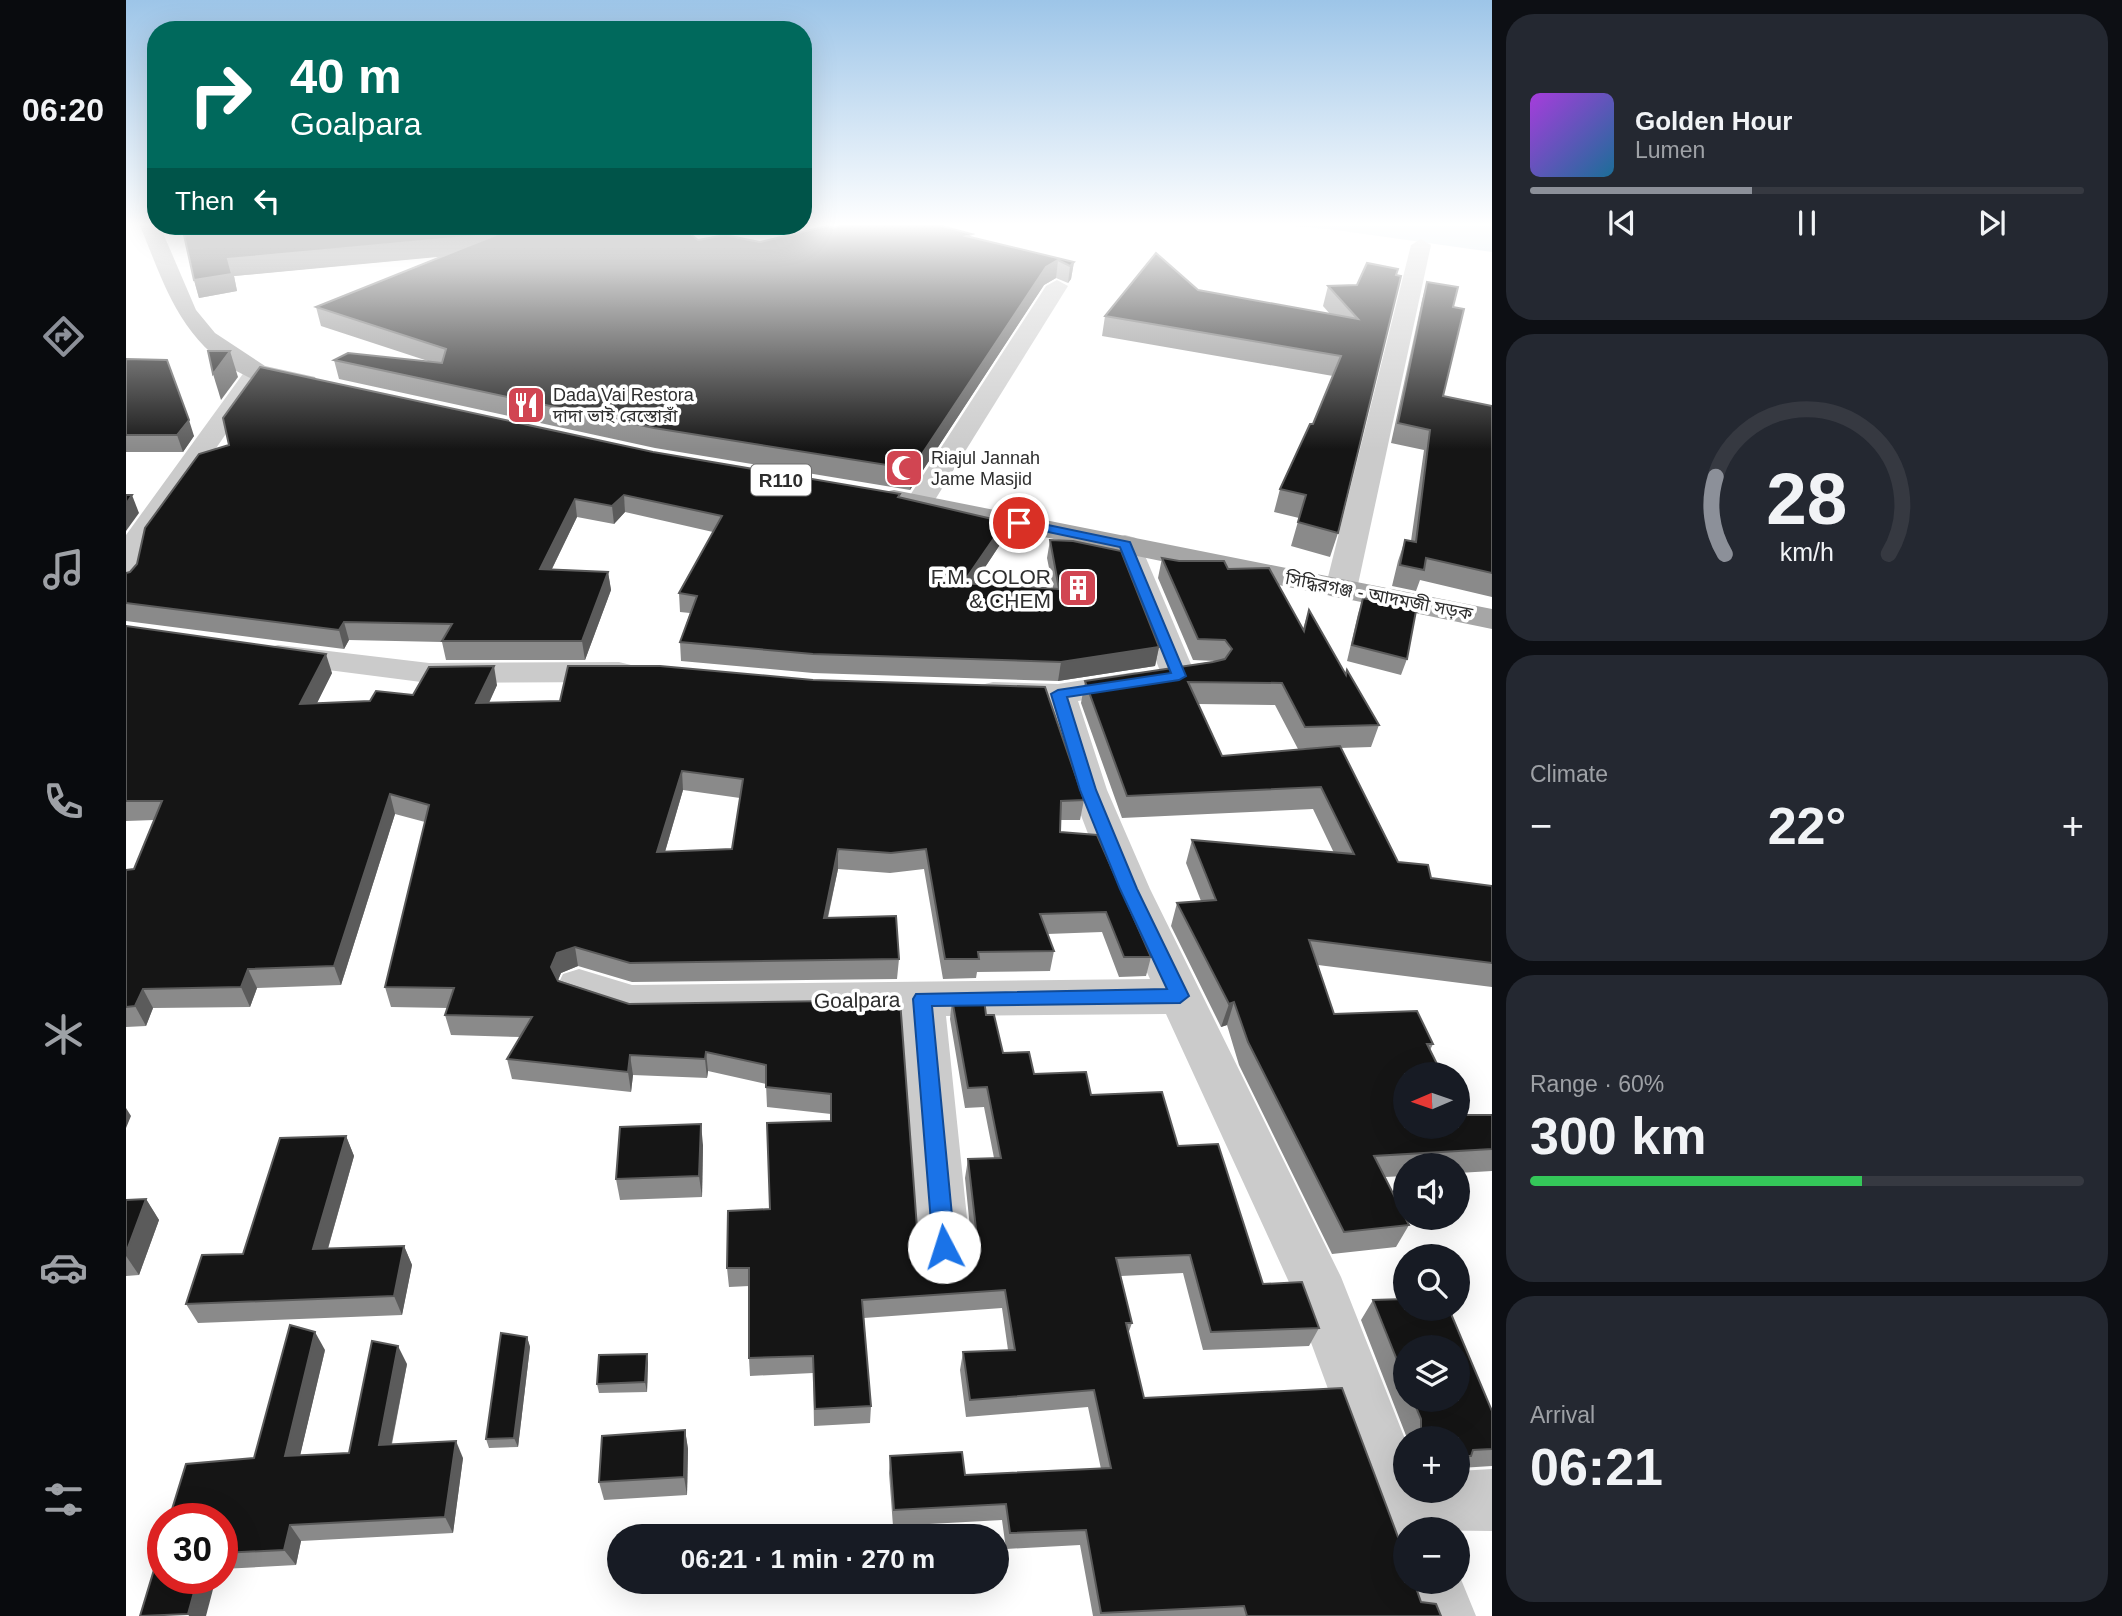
<!DOCTYPE html>
<html lang="en">
<head>
<meta charset="utf-8">
<style>
  :root { --surface:#171b24; --page:#242831; --text:#f1f3f6; --muted:#9ea1a6; --line:#363941; --accent:#8c9099 }
  body { margin:0; font-family:Helvetica,"Noto Sans Bengali",sans-serif; background:var(--page); color:var(--text); height:100vh; display:flex; flex-direction:column; font-size:26px; white-space:nowrap }
  * { box-sizing:border-box; margin:0 }
  p { font-size:23px; color:var(--muted) }
  .icon { flex:none; width:38px; height:38px; fill:none; stroke:currentColor; stroke-width:2; stroke-linecap:round; stroke-linejoin:round }
  .map { position:relative; flex:1; overflow:hidden }
  .details { display:flex; flex-direction:column; gap:14px; padding:14px; background:#0d0f14; width:630px }
  .details>* { flex:none }
  .banner { position:absolute; left:21px; top:21px; width:665px; height:214px; border-radius:28px; box-shadow:0 7px 28px #0002; background:#00695c; color:#fff; overflow:hidden }
  .needle { width:46px; rotate:268deg }
  .buttons { position:absolute; left:1267px; top:1062px; display:grid; gap:14px }
  .buttons a { display:grid; place-items:center; width:77px; height:77px; border-radius:50%; background:var(--surface); box-shadow:0 7px 28px #0002; font-size:35px }
  .speed { position:absolute; left:21px; top:1503px; display:flex; gap:14px; font-size:35px; font-weight:700; text-align:center }
  .speed>* { display:grid; place-content:center; width:91px; height:91px; border-radius:50%; background:var(--surface); box-shadow:0 7px 28px #0002; line-height:1 }
  .speed .limit { border:10px solid #d22; background:#fff; color:#111 }
  .pin { position:absolute; display:grid; place-items:center; width:60px; height:60px; color:#fff; margin:-30px; border:4px solid #fff; border-radius:50%; box-shadow:0 2px 7px #0007 }
  .me { position:absolute; width:77px; margin:-38px; rotate:355deg; stroke-linejoin:round; filter:drop-shadow(0 0 5px #0008) }
  .turn { display:flex; align-items:center; gap:24px; height:147px; padding:0 28px; font-size:32px }
  .turn .icon { width:91px; height:91px; stroke-width:2.5 }
  .turn b { display:block; font-size:49px; line-height:60px }
  .then { display:flex; align-items:center; height:66px; padding:0 28px; background:#0003; gap:14px; font-size:26px }
  .big { font-size:52px; font-weight:800; line-height:1.1 }
  .details .widget { flex:1; display:flex; flex-direction:column; justify-content:center; gap:10px; min-width:0; padding:0 24px; border-radius:28px; background:var(--page) }
  .details .dial { align-items:center; gap:0 }
  .dial svg { height:182px; overflow:visible; fill:none; stroke:var(--line); stroke-width:7; stroke-linecap:round; text-anchor:middle }
  .dial text { fill:var(--text); stroke:none }
  .song { display:flex; align-items:center; gap:21px }
  .cover { width:84px; height:84px; border-radius:10px; background:linear-gradient(135deg,hsl(280 70% 55%),hsl(200 70% 35%)) }
  .played { height:7px; border-radius:4px; background:linear-gradient(90deg,var(--accent) 40%,var(--line) 40%) }
  .keys { display:flex; justify-content:space-around; direction:ltr }
  .heat { display:flex; justify-content:space-between; align-items:center; font-size:38px; direction:ltr }
  .charge { height:10px; border-radius:5px; background:linear-gradient(90deg,#34c759 60%,var(--line) 0) }
  .trip { position:absolute; left:481px; top:1524px; width:402px; height:70px; border-radius:35px; background:var(--surface); box-shadow:0 7px 28px #0002; font-weight:800; line-height:70px; text-align:center }
  main { display:flex; flex:1; min-height:0 }
  .tab-bar { display:flex; flex-direction:column; width:126px; justify-content:space-around; align-items:center; background:#090b0e; color:var(--muted) }
  .tab-bar .icon { width:49px; height:49px }
  .tab-bar .current { color:var(--accent) }
  .tab-bar b { font-size:32px; color:var(--text) }
  .map>svg:first-child { display:block }
</style>
</head>
<body>
<main>
<nav class="tab-bar">
<b>06:20</b>
<svg class="icon current" aria-label="directions" viewBox="0 0 24 24"><path d="M12 3l9 9-9 9-9-9zM9 14v-3h6M13 9l2 2-2 2"/></svg>
<svg class="icon" aria-label="music" viewBox="0 0 24 24"><path d="M9 18V5l10-2v13"/><circle cx="6" cy="18" r="3"/><circle cx="16" cy="16" r="3"/></svg>
<svg class="icon" aria-label="phone" viewBox="0 0 24 24"><path d="M5 4h4l2 5-3 2q2 4 5 5l2-3 5 2v4C11 20 4 13 5 4z"/></svg>
<svg class="icon" aria-label="climate" viewBox="0 0 24 24"><path d="M12 3v18M4 7l16 10M4 17L20 7"/></svg>
<svg class="icon" aria-label="car" viewBox="0 0 24 24"><path d="M5 17H2v-5l4-1 3-4h7l3 4 3 1v5h-3M9 17h6M6 11h13"/><circle cx="7" cy="17" r="2"/><circle cx="17" cy="17" r="2"/></svg>
<svg class="icon" aria-label="filters" viewBox="0 0 24 24"><path d="M4 7h16M4 17h16"/><circle cx="9" cy="7" r="2"/><circle cx="15" cy="17" r="2"/></svg>
</nav>
<div class="map">
<svg width="1366" height="1616" viewBox="0 0 1366 1616">
  <rect width="100%" height="100%" fill="#fff"/>
  <path fill="#ccdee8" d="M1136 223H1366V252L1210 230Z"/>
  <g fill="none" stroke-linecap="round" stroke-linejoin="round">
    <g fill="#cbcbcb" fill-rule="evenodd">
      <path d="M1295 239 1305 245 1231 589 1226 596 1215 598 1204 596 1199 589 1285 245Z"/>
      <path d="M931 280 942 286 807 503 803 509 793 512 783 509 779 503 920 286Z"/>
      <path d="M128 369 137 371 140 376 23 545 16 581 11 588 0 590V535L119 371Z"/>
      <path d="M999 535 1010 538 1014 544 1070 676 1065 683 1053 686 1041 683 1036 676 984 544 988 538Z"/>
      <path d="M152 645 303 663 493 662 505 665 510 672 505 679 493 682 303 683 140 662 135 655 140 648Z"/>
      <path d="M1009 672 1021 675 1026 682 1021 689 952 701 981 790 1024 889 1215 1277 1279 1439V1491H1332V1471L1366 1469V1531L1279 1530V1559L1262 1552 1162 1280 1040 1014 820 1016 844 1247 837 1264 818 1271 799 1264 792 1247 775 1017 506 1021 437 998 431 986 437 974 453 969 506 985 1024 979C982 888 946 800 918 704L855 699 850 692 855 685 867 682 932 684Z"/>
      <path d="M1279 1564V1582H1332V1572L1350 1616H1284L1272 1582Z"/>
    </g>
    <g fill="#a6a6a6" fill-rule="evenodd">
      <path d="M13 223 34 226 70 310 89 333 139 366 189 377 192 382 189 387 180 389C162 386 139 385 122 377 55 345 39 286 13 223Z"/>
      <path d="M768 490 1366 609V629L758 504 754 498 758 492Z"/>
    </g>
  </g>
  <g fill="#8a8a8a" fill-rule="evenodd">
    <path d="M56 226 634 242 707 228 845 238 948 262 945 279 942 283 930 278 918 285 784 490 529 448 213 379 208 360 305 362 195 326 190 307 316 256 108 276 111 291 73 298 68 280Z"/>
    <path d="M1241 263 1212 533 1204 557 1165 546 1173 518 1148 512 1154 489 1187 424 1207 376 976 336 979 316 1072 290 1204 314 1197 306 1202 286 1231 285Z"/>
    <path d="M1301 282 1327 307 1317 396 1366 406V597L1294 580 1290 591 1266 586 1272 561 1279 540 1285 541 1298 450 1265 443 1296 300Z"/>
    <path d="M0 359 68 436 57 452H0Z"/>
    <path d="M527 452 774 497 877 540 848 584 927 588 921 558 924 540 1033 647 1029 666 932 681 687 673 555 661 554 642 564 613 554 612 553 593 587 532 499 512 488 524 451 517 426 569 482 572 485 590 459 660H320L316 642 223 640 218 649 0 621V573Z"/>
    <path d="M1036 558 1102 569 1177 629 1183 610 1219 675 1253 725 1245 747 1214 748 1272 862 1305 878 1366 886V987L1192 965 1208 1014 1307 1044 1304 1050 1335 1115H1366V1171L1332 1173V1166H1279V1176L1259 1177 1283 1225 1270 1247 1206 1254 1113 1065 1101 1025 1095 1027 1045 926 1051 903 1075 901 1060 863 1066 840 1208 853 1187 809 996 818 955 703 959 681 1090 661 1067 660 1032 578ZM1072 704 1149 705 1172 749 1188 748 1096 756Z"/>
    <path d="M1266 594 1281 659 1275 675 1221 661 1232 614 1237 598 1263 604Z"/>
    <path d="M0 626 206 673 191 703 244 701 371 685 363 703 958 800 954 820H934V832L1025 957 1020 976 993 977 976 932 921 934 928 951 924 971 851 972 850 978 817 979 798 869 764 873 712 869 702 918 773 959 771 979 506 982 452 966 435 973 432 980 503 1004 774 1000 791 1228 800 1248 820 1255 841 1248 845 1238 839 1178 842 1159 868 1158 858 1107 839 1108 824 1019 826 999 860 1015 877 1053 908 1074 965 1095 1052 1146 1137 1284 1193 1328 1183 1346 1077 1350 1057 1273 995 1276 1006 1323 1002 1334 1018 1398 1279 1582 1295 1602 1315 1616H967L954 1545 880 1549 876 1520 767 1526 763 1473 764 1456 839 1475 975 1469 962 1407 840 1417 834 1370 837 1352 882 1350 876 1308 738 1318 745 1406 744 1423 688 1426 687 1373 624 1376 623 1358V1286L603 1287 601 1268 644 1209 705 1121V1114L641 1107 640 1084 582 1071 581 1078 507 1075 505 1092 386 1079 381 1059 395 1037 325 1035 319 1015 322 1008 265 1007 259 987 299 822 269 814 215 985 131 988 124 1007 27 1008 20 1026 0 1027V870L8 869 28 820 0 821ZM557 790 614 798 606 849 539 852Z"/>
    <path d="M220 1136 228 1156 202 1249 278 1246 286 1265 276 1315 72 1323 60 1304 117 1254Z"/>
    <path d="M577 1145 576 1197 494 1200 490 1179Z"/>
    <path d="M20 1199 33 1220 13 1275 0 1276V1200Z"/>
    <path d="M1247 1300 1366 1411V1466L1334 1468 1332 1471V1438H1281L1235 1320ZM1279 1348 1332 1400H1279Z"/>
    <path d="M401 1337 404 1347 392 1447 363 1448 360 1439Z"/>
    <path d="M199 1350 174 1455 223 1453 281 1364 266 1444 337 1458 327 1533 175 1541 170 1565 96 1569V1519L128 1458Z"/>
    <path d="M521 1354 522 1363 521 1392 473 1393 471 1384Z"/>
    <path d="M559 1430 562 1449 561 1495 478 1500 473 1482Z"/>
  </g>
  <g fill="#5b5b5b">
    <path d="M372 234 375 251 108 276 111 291 73 298 68 280 102 259Z"/>
    <path d="M932 260 930 278 918 285 784 490 786 469 920 267Z"/>
    <path d="M948 262 945 279 942 283 944 266Z"/>
    <path d="M104 351 112 377 95 400 87 374Z"/>
    <path d="M63 420 68 436 57 452 51 435Z"/>
    <path d="M6 495 13 513 0 531V504Z"/>
    <path d="M498 495 499 512 488 524 486 506Z"/>
    <path d="M449 499 451 517 417 587 414 569Z"/>
    <path d="M879 522 877 540 836 602 837 583Z"/>
    <path d="M482 572 485 590 459 660 456 641Z"/>
    <path d="M218 622 223 640 218 649 213 630Z"/>
    <path d="M1033 647 1029 666 932 681 935 662Z"/>
    <path d="M200 654 206 673 181 723 174 704Z"/>
    <path d="M368 666 371 685 354 722 350 703Z"/>
    <path d="M556 771 557 790 533 872 531 852Z"/>
    <path d="M264 794 269 814 215 985 208 966Z"/>
    <path d="M712 849V869L697 938 698 918Z"/>
    <path d="M449 947 452 966 435 973 429 987 425 967 431 953Z"/>
    <path d="M122 969 131 988 124 1007 115 987Z"/>
    <path d="M17 989 27 1008 20 1026 9 1006Z"/>
    <path d="M1108 1002 1101 1025 1095 1027 1103 1004Z"/>
    <path d="M580 1052 582 1071 581 1078 579 1059Z"/>
    <path d="M504 1055 507 1075 505 1092 502 1072Z"/>
    <path d="M0 1108 5 1116 0 1128Z"/>
    <path d="M575 1124 577 1145 576 1197 573 1176Z"/>
    <path d="M220 1136 228 1156 196 1269 187 1249Z"/>
    <path d="M20 1199 33 1220 13 1275 0 1256V1253Z"/>
    <path d="M278 1246 286 1265 276 1315 268 1296Z"/>
    <path d="M189 1332 199 1350 170 1473 159 1456Z"/>
    <path d="M401 1337 404 1347 392 1447 388 1438Z"/>
    <path d="M272 1346 281 1364 262 1461 253 1445Z"/>
    <path d="M521 1354 522 1363 521 1392 519 1382Z"/>
    <path d="M559 1430 562 1449 561 1495 558 1477Z"/>
    <path d="M330 1441 337 1458 327 1533 319 1517Z"/>
    <path d="M164 1525 175 1541 170 1565 158 1550Z"/>
    <path d="M72 1578H90L80 1616H63L62 1614Z"/>
  </g>
  <g fill="#151515" stroke="#5b5b5b" stroke-width="2" fill-rule="evenodd">
    <path d="M726 223H794L798 224 804 223 846 234 840 236 948 262 944 266 932 260 920 267 786 469 528 428 208 360 222 353 316 363 320 349 190 307 372 234 102 259 106 274 68 280 56 226H554L572 240 599 235 634 242 701 226 707 228Z"/>
    <path d="M1030 253 1072 290 1232 319 1202 286 1231 285 1241 263 1272 269 1270 275 1275 276 1212 533 1172 522 1180 495 1154 489 1184 424H1187L1215 356 979 316Z"/>
    <path d="M1301 282 1332 287 1327 307 1338 309 1317 396 1366 406V573L1300 558 1298 570 1274 565 1279 540 1290 542 1304 430 1272 423Z"/>
    <path d="M82 351H104L87 374Z"/>
    <path d="M0 359 41 360 63 420 51 435H0Z"/>
    <path d="M134 367 527 452 774 494 772 497 879 522 837 583 933 589 924 540 947 541 995 551 1033 647 935 662 687 654 554 642 571 596 553 593 596 516 498 495 486 506 449 499 414 569 482 572 456 641H316L326 624 218 622 213 630 0 603V573L4 572 11 564 19 528 73 454 103 445 97 418Z"/>
    <path d="M0 495H6L0 504Z"/>
    <path d="M1036 558 1053 561H1098L1102 569 1143 568 1178 631 1183 610 1220 675 1221 670 1253 725 1179 727 1156 683 1062 682 1096 756 1214 746 1272 862 1302 865 1305 878 1366 886V963L1183 940 1208 1014 1291 1011 1307 1044H1301L1316 1074H1279V1127H1332V1107L1335 1115H1366V1149L1248 1156 1283 1225 1218 1232 1122 1042 1108 1002 1103 1004 1051 903 1090 900 1066 840 1228 854 1195 787 1001 796 959 681 1087 662 1099 659 1106 649 1099 640 1072 639Z"/>
    <path d="M1266 594 1292 600 1281 659 1226 645 1237 598 1264 604Z"/>
    <path d="M0 626 200 654 174 704 244 701 250 691 287 695 303 667 368 666 350 703 434 701 442 666H534L687 680 919 687 958 800 935 801 934 832 971 835 1025 957H998L980 912 914 914 928 951 852 952 853 959H819L800 849 765 853 712 849 698 918 770 916 773 959 504 963 449 947 431 953 425 967 432 981 503 1004 774 1000 791 1228 800 1248 820 1255 841 1248 850 1229 842 1159 875 1158 861 1087 842 1088 826 999H858L860 1015H868L877 1053 903 1052 908 1074 960 1072 965 1095 1036 1092 1052 1146 1092 1144 1137 1284 1176 1282 1193 1328 1085 1332 1064 1255 990 1258 1006 1323H1000L1018 1398 1216 1388 1272 1537 1279 1542V1582H1288L1295 1602 1310 1604 1315 1616H1121L1118 1606 975 1613 960 1530 884 1533 880 1504 768 1510 764 1456 836 1452 839 1475 985 1468 968 1390 844 1400 837 1352 889 1350 879 1290 736 1300 745 1406 689 1409 687 1356 623 1358V1268H601L602 1211 644 1209 641 1123 705 1121V1094L640 1087V1065L580 1052 579 1059 504 1055 502 1072 381 1059 406 1017 319 1015 328 988 259 987 303 805 264 794 208 966 122 969 115 987 17 989 9 1006 0 1007V870L8 869 36 801H0ZM556 771 617 779 606 849 531 852Z"/>
    <path d="M575 1124 573 1176 490 1179 494 1127Z"/>
    <path d="M220 1136 187 1249 278 1246 268 1296 60 1304 76 1255 117 1254 154 1138Z"/>
    <path d="M20 1199 0 1253V1200Z"/>
    <path d="M1279 1299V1309H1323L1366 1411V1449L1347 1450 1345 1456H1332V1438H1295V1419L1287 1400H1332V1348H1279V1380L1247 1300Z"/>
    <path d="M164 1325 189 1332 159 1456 223 1453 246 1341 272 1346 253 1445 330 1441 319 1517 164 1525 158 1550 96 1553V1519H43L60 1464 128 1458Z"/>
    <path d="M375 1333 401 1337 388 1438 360 1439Z"/>
    <path d="M521 1354 519 1382 471 1384 473 1355Z"/>
    <path d="M559 1430 558 1477 473 1482 476 1436Z"/>
    <path d="M37 1540V1578H72L62 1614 14 1616Z"/>
  </g>
  <linearGradient id="sky" x2="0" y2="1"><stop stop-color="#9dc5e8"/><stop offset="0.5" stop-color="#fff"/><stop offset="1" stop-color="#fff" stop-opacity="0"/></linearGradient>
  <rect width="1366" height="449" fill="url(#sky)"/>
  <path fill="#1a73e8" stroke="#114b97" stroke-width="2" d="M893 519 1004 542 1060 676 1053 680 941 697 970 790 1011 889 1063 996 1054 1003 806 1006 829 1247 826 1254 818 1257 810 1254 807 1247 787 999 790 994 1041 989 994 889 954 790 925 694 932 690 1045 673 994 547 889 525 887 523Z"/>
  <defs>
    <symbol id="restaurant-square" viewBox="-11 -11 22 22"><rect x="-9" y="-9" width="18" height="18" rx="4" fill="#d14552" stroke="#fff"/><path d="M-5-6h1v4h1v-4h1v4h1v-4h1v5L-1.5 .5V6h-2V.5L-5-1ZM5-6V6H3V1.5H1.5Q1.5-4 5-6Z" fill="#fff"/></symbol>
    <symbol id="mosque-square" viewBox="-11 -11 22 22"><rect x="-9" y="-9" width="18" height="18" rx="4" fill="#d14552" stroke="#fff"/><path d="M3.5-4.9A6 6 0 1 0 3.5 4.9A5 5 0 1 1 3.5-4.9Z" fill="#fff"/></symbol>
    <symbol id="building-square" viewBox="-11 -11 22 22"><rect x="-9" y="-9" width="18" height="18" rx="4" fill="#d14552" stroke="#fff"/><path d="M-4-6H4V6H1V3H-1V6H-4ZM-2.5-4.3h1.7v1.8h-1.7ZM.8-4.3h1.7v1.8H.8ZM-2.5-1h1.7V.8h-1.7ZM.8-1h1.7V.8H.8Z" fill="#fff"/></symbol>
  </defs>
  <g fill-rule="evenodd">
    <use href="#restaurant-square" x="378" y="383" width="44" height="44"/>
    <use href="#mosque-square" x="756" y="446" width="44" height="44"/>
    <use href="#building-square" x="930" y="566" width="44" height="44"/>
  </g>
  <g text-anchor="middle" dominant-baseline="central" stroke-width="7" stroke-linejoin="round" paint-order="stroke">
    <g font-size="18" fill="#2e2e2e" stroke="#fff" text-anchor="start">
      <text x="427" y="395">Dada Vai Restora<tspan x="427" dy="21">দাদা ভাই রেস্তোরাঁ</tspan></text>
      <text x="805" y="458">Riajul Jannah<tspan x="805" dy="21">Jame Masjid</tspan></text>
    </g>
    <g font-size="18" fill="#2e2e2e" stroke="#fff">
      <text transform="translate(1253 596) rotate(11)">সিদ্ধিরগঞ্জ - আদমজী সড়ক</text>
    </g>
    <rect fill="#fff" stroke="#6d6d6d" stroke-width="2" x="625" y="464.5" width="60" height="31" rx="5"/>
    <g font-size="19" font-weight="bold" fill="#2e2e2e">
      <text x="655" y="480">R110</text>
    </g>
    <g font-size="21" fill="#2e2e2e" stroke="#fff" text-anchor="end">
      <text x="925" y="576">F.M. COLOR<tspan x="925" dy="24">&amp; CHEM</tspan></text>
    </g>
    <g font-size="21" fill="#2e2e2e" stroke="#fff">
      <text transform="translate(731 1000) rotate(-1)">Goalpara</text>
    </g>
  </g>
</svg>
<div class="buttons">
<a><svg class="needle" viewBox="-14 -14 28 28"><path d="M0-13l5 13h-10z" fill="#e53935"/><path d="M0 13l5-13h-10z" fill="#9ea1a6"/></svg></a>
<a><svg class="icon" aria-label="sound" viewBox="0 0 24 24"><path d="M4 9h4l5-4v14l-5-4H4zM17 9q2 3 0 6"/></svg></a>
<a><svg class="icon" aria-label="search" viewBox="0 0 24 24"><circle cx="10" cy="10" r="6"/><path d="M15 15l6 6"/></svg></a>
<a><svg class="icon" aria-label="layers" viewBox="0 0 24 24"><path d="M12 4l9 5-9 5-9-5zM3 14l9 5 9-5"/></svg></a>
<a>+</a>
<a>−</a>
</div>
<div class="speed"><div class="limit">30</div></div>
<div class="pin" style="left:893px;top:523px;background:#d93025"><svg class="icon" aria-label="arrive" viewBox="0 0 24 24"><path d="M6 21V4h12l-3 4 3 4H6"/></svg></div>
<svg class="me" style="left:818px;top:1247px" viewBox="-20 -20 40 40"><circle r="19" fill="#fff"/><path d="M0-13L10 11 0 6-10 11z" fill="#1a73e8"/></svg>
<div class="trip">06:21 · 1 min · 270 m</div>
<div class="banner">
<div class="turn"><svg class="icon" aria-label="right" viewBox="0 0 24 24"><path d="M7 20v-9h11M14 6l5 5-5 5"/></svg><div><b>40 m</b>Goalpara</div></div>
<div class="then">Then<svg class="icon" aria-label="left" viewBox="0 0 24 24"><path d="M17 20v-9H6M10 6l-5 5 5 5"/></svg></div>
</div>
</div>
<section class="details">
<div class="widget">
<div class="song"><i class="cover"></i><div><b>Golden Hour</b><p>Lumen</p></div></div>
<div class="played"></div>
<div class="keys"><svg class="icon" aria-label="previous" viewBox="0 0 24 24"><path d="M18 5L8 12l10 7zM5 5v14"/></svg><svg class="icon" aria-label="pause" viewBox="0 0 24 24"><path d="M8 5v14M16 5v14"/></svg><svg class="icon" aria-label="next" viewBox="0 0 24 24"><path d="M6 5l10 7-10 7zM19 5v14"/></svg></div>
</div>
<div class="widget dial"><svg viewBox="0 0 100 80">
<path d="M14 69A42 42 0 1 1 86 69"/>
<path d="M14 69A42 42 0 0 1 10 35" stroke="#8c9099"/>
<text x="50" y="56" font-size="32" font-weight="700">28</text>
<text x="50" y="72" font-size="11">km/h</text>
</svg></div>
<div class="widget"><p>Climate</p>
<div class="heat"><a>−</a><b class="big">22°</b><a>+</a></div>
</div>
<div class="widget"><p>Range · 60%</p><b class="big">300 km</b><div class="charge"></div></div>
<div class="widget"><p>Arrival</p><b class="big">06:21</b></div>
</section>
</main>
</body>
</html>
